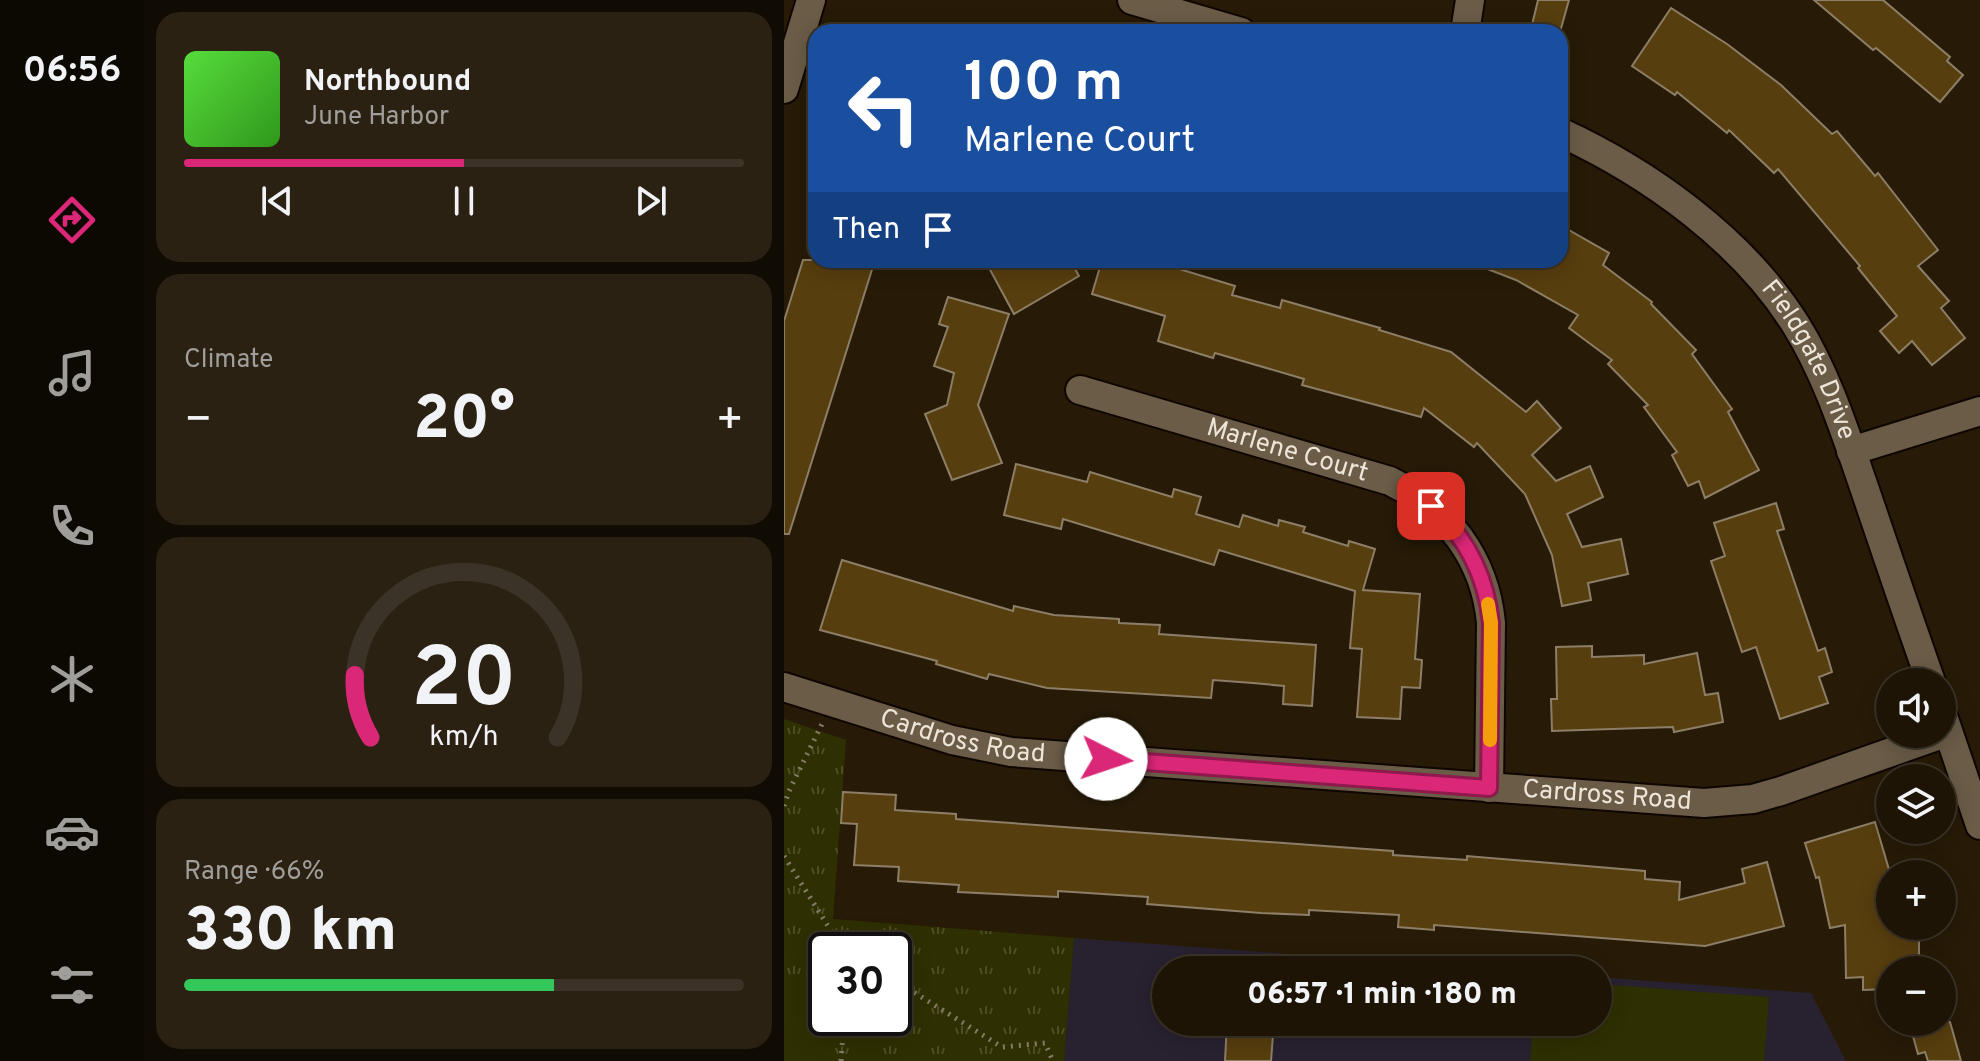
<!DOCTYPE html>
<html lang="en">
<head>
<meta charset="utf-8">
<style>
  :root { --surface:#1d1405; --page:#2a2113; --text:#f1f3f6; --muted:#a09e9a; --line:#3b3327; --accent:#db2777 }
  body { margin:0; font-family:Overpass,sans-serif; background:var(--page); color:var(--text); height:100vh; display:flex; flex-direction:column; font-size:30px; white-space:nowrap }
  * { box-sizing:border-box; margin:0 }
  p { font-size:26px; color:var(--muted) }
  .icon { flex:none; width:44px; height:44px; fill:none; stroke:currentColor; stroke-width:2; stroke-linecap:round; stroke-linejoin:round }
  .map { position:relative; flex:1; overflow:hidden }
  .sheet { display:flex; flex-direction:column; gap:12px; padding:12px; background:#100b03; width:640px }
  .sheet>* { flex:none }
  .guide { position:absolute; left:24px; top:24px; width:760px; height:244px; border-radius:24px; box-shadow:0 4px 20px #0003,0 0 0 2px var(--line); background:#1a4fa0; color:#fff; overflow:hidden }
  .controls { position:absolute; left:1092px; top:668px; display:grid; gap:16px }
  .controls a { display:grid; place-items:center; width:80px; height:80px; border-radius:50%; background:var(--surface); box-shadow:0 4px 20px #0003,0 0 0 2px var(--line); font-size:40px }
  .speed { position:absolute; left:24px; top:932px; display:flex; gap:16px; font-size:40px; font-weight:700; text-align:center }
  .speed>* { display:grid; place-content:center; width:104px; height:104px; border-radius:50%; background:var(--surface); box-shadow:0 4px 20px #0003,0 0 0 2px var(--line); line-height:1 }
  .speed .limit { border:4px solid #111; border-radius:12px; background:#fff; color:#111 }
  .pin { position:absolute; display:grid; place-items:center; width:68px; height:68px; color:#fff; margin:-34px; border-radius:16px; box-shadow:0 4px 12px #0006 }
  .me { position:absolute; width:88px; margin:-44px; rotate:94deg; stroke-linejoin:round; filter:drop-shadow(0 0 6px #0008) }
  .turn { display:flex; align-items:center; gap:28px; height:168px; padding:0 24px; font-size:36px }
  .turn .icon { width:104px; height:104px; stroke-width:2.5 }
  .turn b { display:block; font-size:56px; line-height:68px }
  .then { display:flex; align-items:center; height:76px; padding:0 24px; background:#0003; gap:16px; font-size:30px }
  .big { font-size:60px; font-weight:800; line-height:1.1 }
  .sheet .widget { flex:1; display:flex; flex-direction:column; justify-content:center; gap:12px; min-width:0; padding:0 28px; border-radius:24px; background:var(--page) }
  .sheet .dial { align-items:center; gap:0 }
  .dial svg { height:208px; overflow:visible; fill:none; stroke:var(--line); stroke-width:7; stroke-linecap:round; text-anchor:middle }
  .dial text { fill:var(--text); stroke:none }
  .song { display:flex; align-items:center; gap:24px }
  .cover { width:96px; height:96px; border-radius:12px; background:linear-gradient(135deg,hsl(110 70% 55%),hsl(110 70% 35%)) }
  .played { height:8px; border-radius:4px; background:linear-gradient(90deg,var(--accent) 50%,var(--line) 50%) }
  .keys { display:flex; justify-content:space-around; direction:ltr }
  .heat { display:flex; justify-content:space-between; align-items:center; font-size:44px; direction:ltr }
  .charge { height:12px; border-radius:6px; background:linear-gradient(90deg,#34c759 66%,var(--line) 0) }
  .trip { position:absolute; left:368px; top:956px; width:460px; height:80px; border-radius:40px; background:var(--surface); box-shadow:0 4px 20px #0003,0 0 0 2px var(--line); font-weight:800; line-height:80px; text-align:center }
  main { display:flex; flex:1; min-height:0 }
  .menu { display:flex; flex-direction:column; width:144px; justify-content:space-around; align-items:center; background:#0c0802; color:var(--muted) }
  .menu .icon { width:56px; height:56px }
  .menu .active { color:var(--accent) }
  .menu b { font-size:36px; color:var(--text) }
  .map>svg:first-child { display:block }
</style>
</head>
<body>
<main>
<nav class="menu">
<b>06:56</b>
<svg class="icon active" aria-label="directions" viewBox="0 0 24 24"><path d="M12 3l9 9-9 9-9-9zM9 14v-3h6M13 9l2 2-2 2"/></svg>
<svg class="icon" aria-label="music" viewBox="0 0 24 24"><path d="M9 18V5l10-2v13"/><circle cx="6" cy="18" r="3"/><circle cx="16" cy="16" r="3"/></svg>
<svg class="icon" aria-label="phone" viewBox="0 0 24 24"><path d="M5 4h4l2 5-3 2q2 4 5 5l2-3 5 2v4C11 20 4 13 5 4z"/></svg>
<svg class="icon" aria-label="climate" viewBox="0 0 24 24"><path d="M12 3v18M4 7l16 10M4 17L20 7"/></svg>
<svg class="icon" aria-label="car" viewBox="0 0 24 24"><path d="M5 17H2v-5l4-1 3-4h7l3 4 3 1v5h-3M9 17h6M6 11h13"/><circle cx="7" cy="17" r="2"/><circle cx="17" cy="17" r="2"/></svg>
<svg class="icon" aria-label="filters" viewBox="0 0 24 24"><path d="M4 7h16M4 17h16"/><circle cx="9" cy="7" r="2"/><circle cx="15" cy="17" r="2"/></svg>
</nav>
<section class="sheet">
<div class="widget">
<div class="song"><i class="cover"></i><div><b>Northbound</b><p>June Harbor</p></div></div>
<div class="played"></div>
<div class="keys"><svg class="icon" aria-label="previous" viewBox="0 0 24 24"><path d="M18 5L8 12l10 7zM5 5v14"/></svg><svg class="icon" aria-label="pause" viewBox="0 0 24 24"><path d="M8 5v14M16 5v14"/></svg><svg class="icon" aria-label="next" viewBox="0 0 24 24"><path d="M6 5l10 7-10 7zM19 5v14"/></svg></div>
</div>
<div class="widget"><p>Climate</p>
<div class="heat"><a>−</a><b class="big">20°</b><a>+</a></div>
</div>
<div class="widget dial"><svg viewBox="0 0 100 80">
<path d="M14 69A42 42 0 1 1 86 69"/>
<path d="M14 69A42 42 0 0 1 8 45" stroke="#db2777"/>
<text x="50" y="56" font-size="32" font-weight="700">20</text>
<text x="50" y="72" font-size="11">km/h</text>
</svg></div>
<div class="widget"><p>Range · 66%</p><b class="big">330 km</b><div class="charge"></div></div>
</section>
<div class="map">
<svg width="1196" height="1061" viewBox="0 0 1196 1061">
  <defs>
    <pattern id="grass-tufts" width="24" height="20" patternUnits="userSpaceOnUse" patternTransform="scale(2)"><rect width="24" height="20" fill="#2f3001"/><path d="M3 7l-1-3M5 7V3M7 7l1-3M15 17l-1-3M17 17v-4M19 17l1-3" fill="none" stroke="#4d4e25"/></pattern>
  </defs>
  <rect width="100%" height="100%" fill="#271b07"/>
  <path fill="#282130" d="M290 938 720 970H382V1022H814V977L1027 993 1062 1061H280Z"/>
  <path fill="url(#grass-tufts)" fill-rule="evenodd" d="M0 719 62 740 49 919 290 938 280 1061H0ZM42 950H110V1018H42Z"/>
  <g fill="#2f3001">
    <path d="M0 978H33L31 1061H0Z"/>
    <path d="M814 984 985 997 980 1061H746L749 1022H814Z"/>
  </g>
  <g fill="#573e0e" stroke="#8c7e67" stroke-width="2">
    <path d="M754 0H785L776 32H751L753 26 748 25Z"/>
    <path d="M1030 0H1099L1166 57 1163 61 1179 75 1156 102 1092 48 1089 50Z"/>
    <path d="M887 8 943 44 997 85 1048 134 1053 131 1091 176 1094 173 1154 250 1134 266 1165 301 1157 308 1181 338 1148 365 1128 341 1115 353 1096 331 1113 316 1074 268 1076 266 994 169 990 173 945 130 943 133 893 92 891 95 848 66Z"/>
    <path d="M776 225 825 253 819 265 868 302 867 304 912 350 908 354 948 409 944 412 975 470 921 498 915 481 904 486 888 455 893 452 860 407 864 405 824 364 828 360 785 328 794 315 732 280 685 262 686 260H776Z"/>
    <path d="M19 260H91L5 534H0V321Z"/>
    <path d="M215 260H286L295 276 230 314 204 266Z"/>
    <path d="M318 260H380L379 264 451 286 448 295 496 308 498 300 596 328 595 330 667 352 742 412 753 401 777 428 748 455 772 481 806 466 819 497 783 514 798 547 837 539 844 574 804 583 807 600 778 606 768 555 741 494 693 443 690 447 640 408 637 417 518 385 520 379 431 353 429 358 374 341 381 316 308 294Z"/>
    <path d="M164 297 225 314 194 405 218 463 168 480 141 414 163 405 170 373 150 366 164 327 155 324Z"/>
    <path d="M232 464 303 482 306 472 388 497 390 489 417 497 412 514 455 527 459 515 494 526 495 520 521 527 519 532 564 546 565 541 591 549 579 590 636 594 631 659 638 660 636 688 618 687 616 719 573 717 578 649 566 648 571 591 435 550 430 565 279 519 277 529 220 515Z"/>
    <path d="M992 503 1000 529 993 531 1034 651 1041 648 1048 672 1035 677 1044 703 996 719 972 647 958 652 927 561 941 556 930 523Z"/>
    <path d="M58 560 229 611 230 606 270 615 335 619V623L376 625 375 634 532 645 528 706 499 704 500 686 469 683 429 680 427 698 263 688 205 674 203 679 152 664 153 661 36 630Z"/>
    <path d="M808 646V657L860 655V664L913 653 921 695 934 693 939 722 890 732 889 727 768 731 767 699H773L772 647Z"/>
    <path d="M59 792 112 795 111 810 172 814V819L609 851V855L683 860V856L861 871V879L896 882 895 900 961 883 958 869 983 862 1000 926 921 946 650 925V930L614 927 615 915 525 910V915L477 913 363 904 364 897 274 891V897L174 892 175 885 114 881 115 867 70 865 73 824 57 823Z"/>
    <path d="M1091 822 1106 873V926H1120L1122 939H1135V970H1106V989L1079 990V977L1062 978 1061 925 1046 928 1035 877 1032 878 1021 843Z"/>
    <path d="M443 1022H490L487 1061H441Z"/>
    <path d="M1125 1022H1166L1177 1061H1144L1141 1052 1134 1054Z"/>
  </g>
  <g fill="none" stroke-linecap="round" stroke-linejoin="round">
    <defs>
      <g id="minor">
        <path d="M348 0 457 32"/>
        <path d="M681 32 686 0"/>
        <path d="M0 89 27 0"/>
        <path id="s1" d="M776 132C865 173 959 240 1012 325 1043 375 1061 432 1080 487 1102 552 1124 617 1147 682"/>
        <path id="s2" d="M296 390 606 481C663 509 701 558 707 623L705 788"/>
        <path d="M1067 451 1196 411"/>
        <path id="s3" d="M0 687 168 740 227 752 920 803 969 799 997 791 1164 732"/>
        <path d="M1159 716 1196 825"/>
      </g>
    </defs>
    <use href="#minor" stroke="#0f0600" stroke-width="32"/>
    <g stroke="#857a6a" stroke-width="5" stroke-dasharray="2 6" stroke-linecap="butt">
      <path d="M0 806 5 791 38 724"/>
      <path d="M0 856 59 950"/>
      <path d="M110 980 218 1047 261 1043 269 1061"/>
      <path d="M57 1061 60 1018"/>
    </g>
    <use href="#minor" stroke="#6a5c47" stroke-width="28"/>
  </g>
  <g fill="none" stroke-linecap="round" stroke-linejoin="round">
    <defs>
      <path id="route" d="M322 759 705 788 707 623C702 577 683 537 647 506"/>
    </defs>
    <use href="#route" stroke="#8e194d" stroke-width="20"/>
    <use href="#route" stroke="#db2777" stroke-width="14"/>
    <path stroke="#f59e0b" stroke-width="14" d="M704 604 707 623 706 740"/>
  </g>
  <g text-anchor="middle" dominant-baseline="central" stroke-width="6" stroke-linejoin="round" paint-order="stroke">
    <g font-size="26" fill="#eee5d9" stroke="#0b0702">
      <text stroke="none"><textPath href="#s1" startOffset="346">Fieldgate Drive</textPath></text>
      <text stroke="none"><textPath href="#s2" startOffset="216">Marlene Court</textPath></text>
      <text stroke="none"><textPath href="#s3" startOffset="186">Cardross Road</textPath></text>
      <text stroke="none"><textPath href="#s3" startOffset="834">Cardross Road</textPath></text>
    </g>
  </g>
</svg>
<div class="controls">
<a><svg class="icon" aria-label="sound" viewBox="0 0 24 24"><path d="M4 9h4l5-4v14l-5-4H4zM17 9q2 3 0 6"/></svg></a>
<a><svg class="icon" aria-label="layers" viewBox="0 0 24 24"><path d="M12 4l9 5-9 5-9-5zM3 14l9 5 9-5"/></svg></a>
<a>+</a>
<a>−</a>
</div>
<div class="speed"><div class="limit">30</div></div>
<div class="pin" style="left:647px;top:506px;background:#d93025"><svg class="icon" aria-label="arrive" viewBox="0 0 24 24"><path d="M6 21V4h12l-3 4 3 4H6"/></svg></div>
<svg class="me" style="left:322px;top:759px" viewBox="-20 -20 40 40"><circle r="19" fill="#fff"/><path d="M0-13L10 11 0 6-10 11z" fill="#db2777"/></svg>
<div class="trip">06:57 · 1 min · 180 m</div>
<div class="guide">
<div class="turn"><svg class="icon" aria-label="left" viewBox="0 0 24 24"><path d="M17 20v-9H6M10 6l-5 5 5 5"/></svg><div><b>100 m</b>Marlene Court</div></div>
<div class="then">Then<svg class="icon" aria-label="arrive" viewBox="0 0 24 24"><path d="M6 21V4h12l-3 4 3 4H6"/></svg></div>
</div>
</div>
</main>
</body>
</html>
